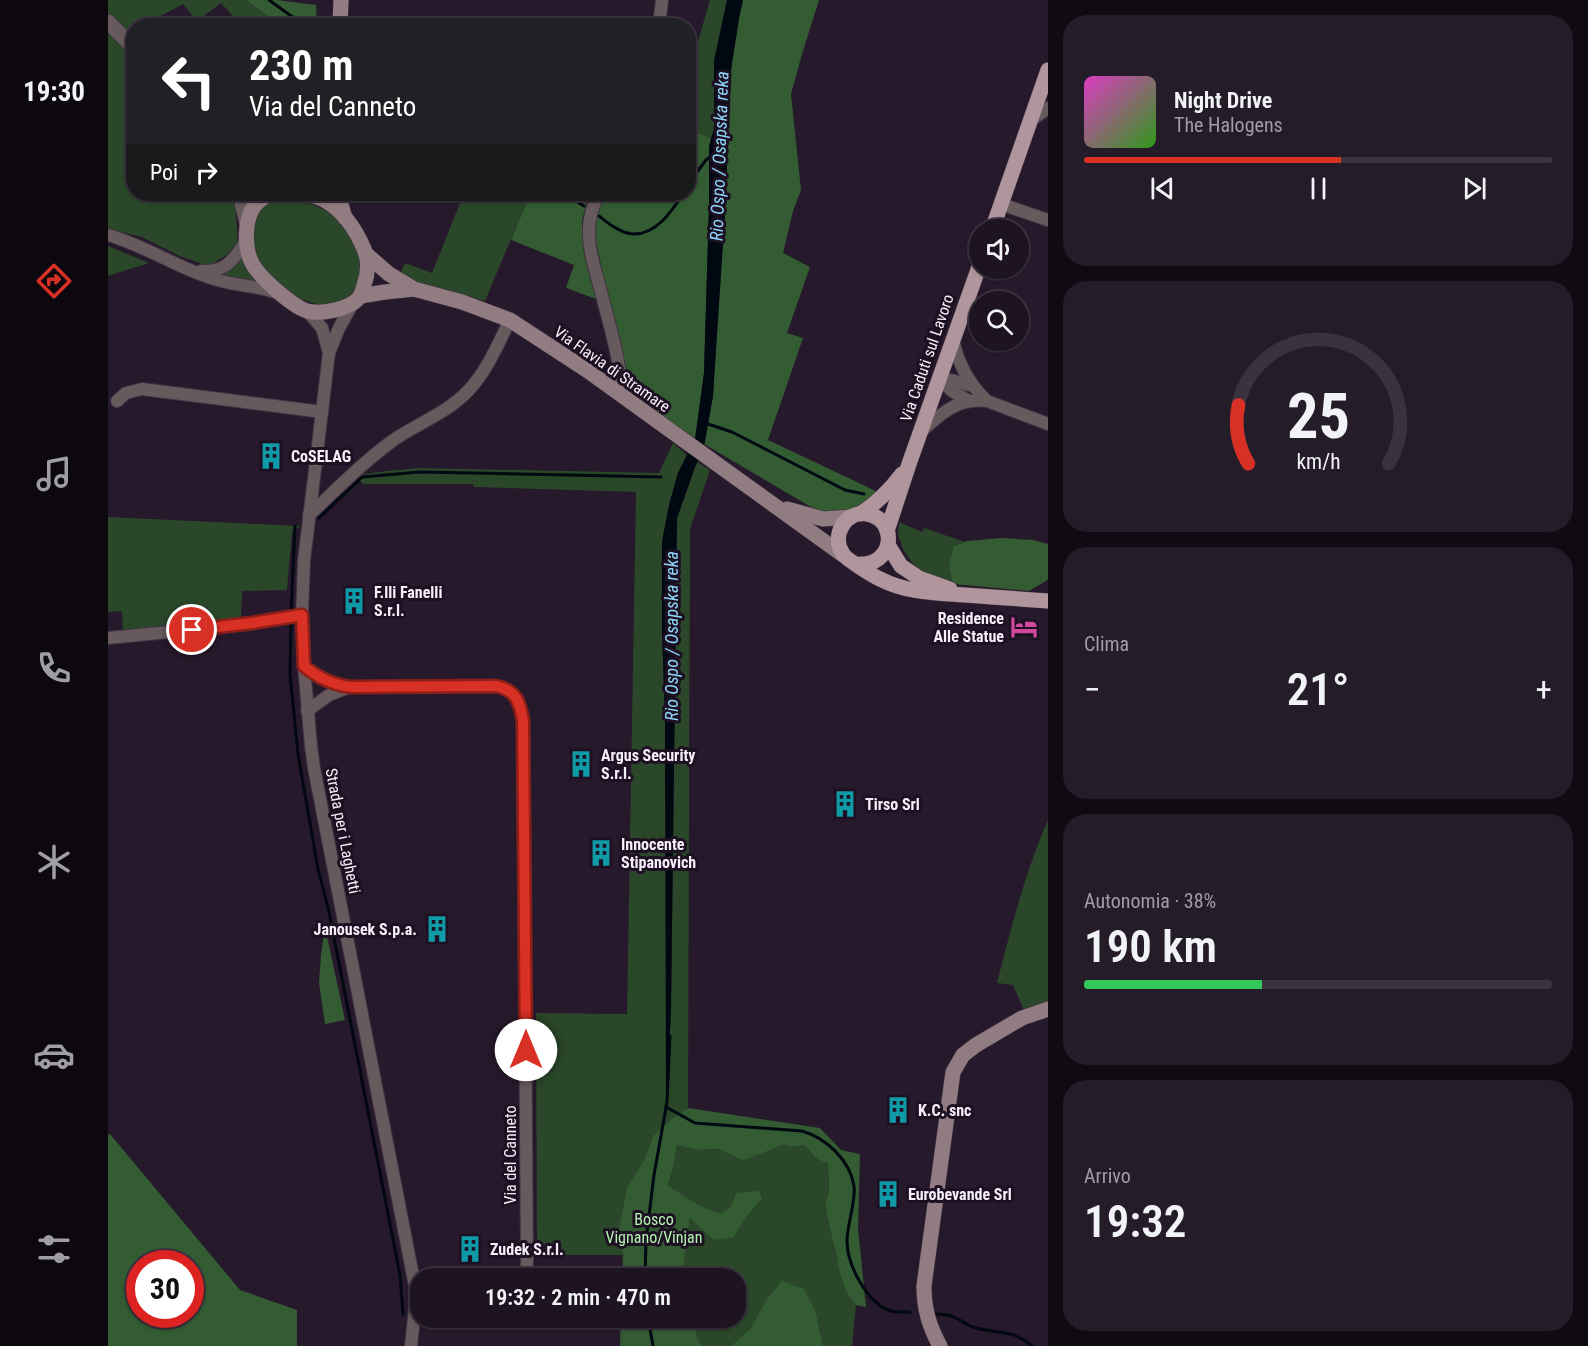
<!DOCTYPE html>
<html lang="it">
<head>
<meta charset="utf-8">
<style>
  :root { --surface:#1d1321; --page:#251c2a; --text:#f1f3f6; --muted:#a09ea5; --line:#3b323f; --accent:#d93025 }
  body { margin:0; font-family:"Roboto Condensed",sans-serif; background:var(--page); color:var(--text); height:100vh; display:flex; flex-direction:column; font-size:22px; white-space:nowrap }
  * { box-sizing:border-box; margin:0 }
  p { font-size:20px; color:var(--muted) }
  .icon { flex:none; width:33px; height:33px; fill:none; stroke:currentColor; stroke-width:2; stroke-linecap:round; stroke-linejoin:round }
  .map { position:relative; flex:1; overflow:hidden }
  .drawer { display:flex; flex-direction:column; gap:15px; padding:15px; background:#100a12; width:540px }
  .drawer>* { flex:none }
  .banner { position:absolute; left:18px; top:18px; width:570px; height:183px; border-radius:24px; box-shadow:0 2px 4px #0004,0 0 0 2px var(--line); background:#202124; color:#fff; overflow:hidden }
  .tools { position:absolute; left:861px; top:219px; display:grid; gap:12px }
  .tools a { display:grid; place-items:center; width:60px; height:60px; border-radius:50%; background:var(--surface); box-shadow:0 2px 4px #0004,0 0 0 2px var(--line); font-size:30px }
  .speed { position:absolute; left:18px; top:1250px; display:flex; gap:12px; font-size:30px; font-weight:700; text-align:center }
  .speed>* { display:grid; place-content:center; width:78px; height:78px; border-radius:50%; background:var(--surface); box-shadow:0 2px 4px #0004,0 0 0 2px var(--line); line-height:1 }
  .speed .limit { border:9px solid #d22; background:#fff; color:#111 }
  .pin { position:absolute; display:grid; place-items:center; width:51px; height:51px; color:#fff; margin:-26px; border:3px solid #fff; border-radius:50%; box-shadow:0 2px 6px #0007 }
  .me { position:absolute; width:66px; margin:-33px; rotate:0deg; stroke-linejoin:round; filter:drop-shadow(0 0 4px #0008) }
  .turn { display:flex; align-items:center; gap:21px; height:126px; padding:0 24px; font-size:27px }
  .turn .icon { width:78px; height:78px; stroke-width:2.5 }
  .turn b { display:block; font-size:42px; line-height:51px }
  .then { display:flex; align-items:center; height:57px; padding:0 24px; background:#0003; gap:12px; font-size:22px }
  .big { font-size:45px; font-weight:600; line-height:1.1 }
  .drawer .tile { flex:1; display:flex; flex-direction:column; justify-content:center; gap:9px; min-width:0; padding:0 21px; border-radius:24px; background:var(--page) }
  .drawer .dial { align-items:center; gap:0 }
  .dial svg { height:156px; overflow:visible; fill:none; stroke:var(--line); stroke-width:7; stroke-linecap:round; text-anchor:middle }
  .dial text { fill:var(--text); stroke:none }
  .song { display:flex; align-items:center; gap:18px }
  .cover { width:72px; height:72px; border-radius:9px; background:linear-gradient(135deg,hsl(310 70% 55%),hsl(110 70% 35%)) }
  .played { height:6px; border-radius:3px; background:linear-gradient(90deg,var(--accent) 55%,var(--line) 55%) }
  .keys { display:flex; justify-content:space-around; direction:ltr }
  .heat { display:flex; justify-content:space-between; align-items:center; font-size:33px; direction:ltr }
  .charge { height:9px; border-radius:4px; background:linear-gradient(90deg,#34c759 38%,var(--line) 0) }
  .trip { position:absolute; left:302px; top:1268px; width:336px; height:60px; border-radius:24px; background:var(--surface); box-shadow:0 2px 4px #0004,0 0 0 2px var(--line); font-weight:600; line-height:60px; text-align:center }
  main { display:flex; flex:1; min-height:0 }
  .dock { display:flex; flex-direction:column; width:108px; justify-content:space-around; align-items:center; background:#0c080d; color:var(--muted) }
  .dock .icon { width:42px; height:42px }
  .dock .active { color:var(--accent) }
  .dock b { font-size:27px; color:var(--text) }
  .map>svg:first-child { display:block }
</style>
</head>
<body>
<main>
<nav class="dock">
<b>19:30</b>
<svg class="icon active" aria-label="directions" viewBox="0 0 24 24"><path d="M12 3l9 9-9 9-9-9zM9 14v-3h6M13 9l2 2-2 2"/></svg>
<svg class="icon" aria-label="music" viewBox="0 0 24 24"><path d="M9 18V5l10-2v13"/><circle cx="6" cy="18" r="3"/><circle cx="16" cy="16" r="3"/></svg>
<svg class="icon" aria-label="phone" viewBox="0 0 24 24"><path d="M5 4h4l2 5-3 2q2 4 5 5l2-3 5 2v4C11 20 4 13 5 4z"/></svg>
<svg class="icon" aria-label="climate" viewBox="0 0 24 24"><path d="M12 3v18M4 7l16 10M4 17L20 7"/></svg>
<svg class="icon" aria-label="car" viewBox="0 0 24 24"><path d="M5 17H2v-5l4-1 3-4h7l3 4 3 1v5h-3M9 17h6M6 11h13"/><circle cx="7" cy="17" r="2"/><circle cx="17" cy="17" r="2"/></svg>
<svg class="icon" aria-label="filters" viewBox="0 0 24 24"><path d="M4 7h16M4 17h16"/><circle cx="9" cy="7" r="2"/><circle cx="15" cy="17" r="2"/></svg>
</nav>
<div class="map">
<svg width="940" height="1346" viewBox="0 0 940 1346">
  <rect width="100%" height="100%" fill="#27192c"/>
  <g fill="#2a4729">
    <path d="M0 0H138L172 25H115L124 15 113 3 89 21 75 4 49 18 54 25 26 26 25 39 0 14Z"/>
    <path d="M602 0H619L606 61V129L603 138 587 133V70L591 38Z"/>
    <path d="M0 32 25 57 26 194H123L127 204 130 242 119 255 100 266 74 257 34 237 0 229Z"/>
    <path d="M361 194H422L377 301 305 281 292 274 297 263 324 273 354 198 359 199Z"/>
    <path d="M176 196C195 200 211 205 227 217 241 228 257 259 254 278 252 286 247 291 241 296 240 297 235 302 234 302 215 311 185 298 170 285 160 277 151 263 147 251 143 237 145 224 148 210Z"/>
    <path d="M0 246 41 263 0 276Z"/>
    <path d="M134 255 137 268 149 282 113 276 126 266Z"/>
    <path d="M565 443 579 455 570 473 561 505 554 542V630L557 720 559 1090 563 1010 569 518 589 462 602 470 582 529 580 1108 563 1119 545 1136 537 1158 519 1187 510 1233 515 1255H429L428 1013 519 1014 528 492 366 487 365 484H255L248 475 279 471 311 468 551 473Z"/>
    <path d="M0 517 193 526 184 531 179 590 134 591 133 619 15 632 14 611 0 612Z"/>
    <path d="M791 522 814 532 816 528 857 542 846 546 845 584 820 576 804 563 795 549 790 535Z"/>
    <path d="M940 820V1001L916 1010 905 985 889 983C903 928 917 873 940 820Z"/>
    <path d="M569 1145 589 1150 611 1149 634 1159 645 1157 675 1145 684 1147 696 1145 710 1160 720 1163 721 1191 717 1204 726 1239V1248L739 1294 748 1305 744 1346H715L708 1313 658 1300 643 1328 623 1346H596L590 1341 586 1317H627V1278H577L575 1270 582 1217 626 1237 640 1215 654 1199 624 1205 614 1213C594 1210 577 1196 560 1185L565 1169Z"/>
  </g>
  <g fill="#335c32" fill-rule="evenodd">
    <path d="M138 0H169L208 5 209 25H172Z"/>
    <path d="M635 0H711L694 54 683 94 693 190 685 211 675 253 702 267 679 333 695 338 660 440 770 492C757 504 742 516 722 513 716 512 709 509 703 507L596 444 605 396 623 70 631 18Z"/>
    <path d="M581 130 603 138 601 147V206L596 373 587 440 519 388 485 228 490 202 496 194H580Z"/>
    <path d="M422 194H479L481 195 474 220 476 254 488 299 458 288 466 265 403 240Z"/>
    <path d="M893 538 925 540 940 544V579L938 581 921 591 845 584 841 566 846 546 859 541Z"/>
    <path d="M217 927 237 1020 217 1024 211 983 213 955Z"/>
    <path d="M580 1108 712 1128 733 1150 752 1154 750 1228 758 1307 748 1305 739 1294 732 1273 717 1204 721 1191 720 1163 710 1160 696 1145 684 1147 675 1145 645 1157 634 1160 611 1149 589 1150 569 1145 565 1169 560 1185C577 1196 594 1210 614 1213L624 1205 628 1193 651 1191 654 1199 640 1215 626 1237 606 1240 582 1218 575 1270 577 1278H514L515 1255 510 1233 519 1187 537 1158 545 1136 563 1119Z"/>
    <path d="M2 1134 132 1290 189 1310V1346H0V1135ZM32 1263H82V1314H32Z"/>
    <path d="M674 1281 696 1289 708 1313 715 1346H623L643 1328 658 1300Z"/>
    <path d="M513 1317H586L590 1341 596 1346H512Z"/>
  </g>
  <path fill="#000811" d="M619 0H635L631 18 623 70 617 214 605 396 596 447 587 467 569 518 563 1010 558 1107 557 720 554 630V542L561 505 570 473 587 439 596 373 601 206V147L606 129V61Z"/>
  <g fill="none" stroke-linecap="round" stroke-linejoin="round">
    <g stroke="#000811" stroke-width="3">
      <path d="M161 0 197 26"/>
      <path d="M580 184 598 160 602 157"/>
      <path d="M457 194 476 206"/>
      <path d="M491 216C500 223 512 233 525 234 548 235 564 211 575 194"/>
      <path d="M597 423 624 432 737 490 756 494"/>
      <path d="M211 518 254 477 312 472 553 477"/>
      <path d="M183 612 187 526"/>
      <path d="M183 623 182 674 190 754 210 869 221 912 292 1275 295 1314"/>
      <path d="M558 1107 587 1123 694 1131C718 1138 742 1160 746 1186 748 1202 739 1224 739 1241 739 1264 758 1301 780 1310 787 1313 795 1312 802 1312"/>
      <path d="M537 1278 538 1240 546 1175 559 1102 562 1036"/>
      <path d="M825 1314C833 1314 841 1314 848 1318 854 1321 859 1325 865 1327 889 1335 901 1327 924 1346"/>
      <path d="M540 1317 545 1346"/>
    </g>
    <defs>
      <g id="minor">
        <path d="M551 26 554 0"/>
        <path d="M922 121 940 108"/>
        <path d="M491 194C485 205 481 216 481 229 480 249 487 269 492 288 501 324 513 360 514 397"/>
        <path d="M893 204 940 220"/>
        <path d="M0 235C39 246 74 271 113 281 132 286 151 286 169 293"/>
        <path d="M93 271C118 272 125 261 138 241"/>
        <path d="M245 303 231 328 221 353 196 561 194 615 196 666 203 746 206 768 307 1286V1309L303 1346"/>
        <path d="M199 311 214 328 221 353"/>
        <path d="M845 339C850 364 861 384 879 401"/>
        <path d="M831 378 844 391 861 401"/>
        <path d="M831 378 847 381 865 386"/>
        <path d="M9 401 18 393 34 389 214 412"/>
        <path d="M814 431C834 412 851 398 879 401L940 424"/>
        <path d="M201 515C229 489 256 461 287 439 311 423 340 412 360 391 379 371 390 344 402 320"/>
        <path d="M0 638 132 625 194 615"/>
        <path d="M196 666 209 676 237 687 388 686C408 690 412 702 415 721L419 1261 418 1278"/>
        <path d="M199 711 221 695 242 687"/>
      </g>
      <g id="tertiary">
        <path d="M0 22 26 48"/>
        <path d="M132 194 139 224"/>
      </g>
      <g id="secondary">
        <path d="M232 26 233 0"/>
        <path d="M161 194C157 197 150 201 147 205 136 219 136 248 144 263 151 277 184 306 199 311 213 315 241 309 251 298 254 294 255 290 256 285 260 274 261 260 256 249 248 230 236 211 216 200 211 197 205 196 199 194"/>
        <path d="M230 194 237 218"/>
        <path d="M258 254 281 274 306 289 354 302 402 320 480 371 735 555"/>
        <path d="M252 296 277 292 306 289"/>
        <path d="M679 509 715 519 743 517"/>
        <path d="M832 1346C821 1326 816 1309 816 1286L845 1072 855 1055 868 1045 914 1018 940 1009"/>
      </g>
      <g id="primary">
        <path d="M884 230 940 70"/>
        <path d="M752 514C769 503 782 490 794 474"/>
        <path d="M779 531 801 464 872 264"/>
        <path d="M780 545 793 566 811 578 842 589"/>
        <path d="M748 564C787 568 791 519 759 514 738 510 722 536 735 554 738 559 765 576 772 579 799 593 828 593 857 595 885 597 912 599 940 601"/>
      </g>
    </defs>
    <use href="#minor" stroke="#403345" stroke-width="14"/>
    <use href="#tertiary" stroke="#403345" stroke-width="16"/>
    <use href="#secondary" stroke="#403345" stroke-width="16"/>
    <use href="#primary" stroke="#403345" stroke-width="16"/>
    <use href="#minor" stroke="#675a5d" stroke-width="12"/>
    <use href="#tertiary" stroke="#675a5d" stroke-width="15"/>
    <use href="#secondary" stroke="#917c81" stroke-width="15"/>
    <use href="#primary" stroke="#b0969c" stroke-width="15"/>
  </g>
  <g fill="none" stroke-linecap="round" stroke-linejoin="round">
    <defs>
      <path id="route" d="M84 630 144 623 194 615 196 666C209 677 225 685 243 687L388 686C408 690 412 702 415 721L418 1050"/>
    </defs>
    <use href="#route" stroke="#8d1f18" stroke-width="15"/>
    <use href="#route" stroke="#d93025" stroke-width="10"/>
  </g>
  <defs>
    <symbol id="building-bare" viewBox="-9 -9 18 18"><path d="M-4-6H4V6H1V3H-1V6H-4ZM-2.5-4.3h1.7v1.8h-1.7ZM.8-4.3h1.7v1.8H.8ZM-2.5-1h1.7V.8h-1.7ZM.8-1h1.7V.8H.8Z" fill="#0f9aa8" stroke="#1d1022" stroke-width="2.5" paint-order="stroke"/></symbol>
    <symbol id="hotel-bare" viewBox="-9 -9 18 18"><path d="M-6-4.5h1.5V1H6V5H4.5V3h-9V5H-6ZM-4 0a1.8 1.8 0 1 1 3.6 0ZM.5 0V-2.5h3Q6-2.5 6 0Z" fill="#d1479c" stroke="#1d1022" stroke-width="2.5" paint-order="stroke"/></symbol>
  </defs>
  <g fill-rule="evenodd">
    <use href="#building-bare" x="144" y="437" width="38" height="38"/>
    <use href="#building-bare" x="227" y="582" width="38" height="38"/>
    <use href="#hotel-bare" x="897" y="608" width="38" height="38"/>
    <use href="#building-bare" x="454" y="745" width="38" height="38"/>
    <use href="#building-bare" x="718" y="785" width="38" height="38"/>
    <use href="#building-bare" x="474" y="834" width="38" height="38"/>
    <use href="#building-bare" x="310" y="910" width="38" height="38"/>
    <use href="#building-bare" x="771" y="1091" width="38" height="38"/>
    <use href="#building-bare" x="761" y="1175" width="38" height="38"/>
    <use href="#building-bare" x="343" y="1230" width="38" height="38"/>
  </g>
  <g text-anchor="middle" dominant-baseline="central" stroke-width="6" stroke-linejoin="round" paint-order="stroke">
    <g font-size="16" fill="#f7eefb" stroke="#1d1022">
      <text transform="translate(819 358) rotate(-71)">Via Caduti sul Lavoro</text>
      <text transform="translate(504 369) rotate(35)">Via Flavia di Stramare</text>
      <text transform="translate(235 831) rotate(79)">Strada per i Laghetti</text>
      <text transform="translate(402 1155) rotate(-90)">Via del Canneto</text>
    </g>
    <g font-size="16" font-weight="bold" fill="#f7eefb" stroke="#1d1022" text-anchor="start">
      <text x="183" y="456">CoSELAG</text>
      <text x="266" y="592">F.lli Fanelli<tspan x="266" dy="18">S.r.l.</tspan></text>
      <text x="896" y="618" text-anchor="end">Residence<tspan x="896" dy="18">Alle Statue</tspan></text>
      <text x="493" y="755">Argus Security<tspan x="493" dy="18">S.r.l.</tspan></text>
      <text x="757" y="804">Tirso Srl</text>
      <text x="513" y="844">Innocente<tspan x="513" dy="18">Stipanovich</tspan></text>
      <text x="309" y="929" text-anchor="end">Janousek S.p.a.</text>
      <text x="810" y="1110">K.C. snc</text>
      <text x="800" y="1194">Eurobevande Srl</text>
      <text x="382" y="1249">Zudek S.r.l.</text>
    </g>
    <g font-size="16" fill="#b2f3af" stroke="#1d1022">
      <text x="546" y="1219">Bosco<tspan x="546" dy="18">Vignano/Vinjan</tspan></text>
    </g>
    <g font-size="18" font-style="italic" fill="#8cd7fb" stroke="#1d1022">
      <text transform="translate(611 156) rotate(-88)">Rio Ospo / Osapska reka</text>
      <text transform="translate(563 636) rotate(-90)">Rio Ospo / Osapska reka</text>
    </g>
  </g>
</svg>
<div class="tools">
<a><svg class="icon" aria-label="sound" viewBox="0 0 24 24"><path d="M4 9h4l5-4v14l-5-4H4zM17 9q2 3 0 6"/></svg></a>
<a><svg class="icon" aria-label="search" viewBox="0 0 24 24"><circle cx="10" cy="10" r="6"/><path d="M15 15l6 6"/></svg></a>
</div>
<div class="speed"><div class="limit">30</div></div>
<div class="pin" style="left:84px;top:630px;background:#d93025"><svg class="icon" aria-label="arrive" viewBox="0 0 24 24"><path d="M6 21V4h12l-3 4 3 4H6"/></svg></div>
<svg class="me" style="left:418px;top:1050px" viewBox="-20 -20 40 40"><circle r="19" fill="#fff"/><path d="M0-13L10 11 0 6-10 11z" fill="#d93025"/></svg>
<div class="trip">19:32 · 2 min · 470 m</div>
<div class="banner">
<div class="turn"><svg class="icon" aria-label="left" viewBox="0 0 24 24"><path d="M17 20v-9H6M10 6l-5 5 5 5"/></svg><div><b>230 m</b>Via del Canneto</div></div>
<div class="then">Poi<svg class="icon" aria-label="right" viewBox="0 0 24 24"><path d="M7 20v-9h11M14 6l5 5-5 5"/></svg></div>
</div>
</div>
<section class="drawer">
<div class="tile">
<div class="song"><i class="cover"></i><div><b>Night Drive</b><p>The Halogens</p></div></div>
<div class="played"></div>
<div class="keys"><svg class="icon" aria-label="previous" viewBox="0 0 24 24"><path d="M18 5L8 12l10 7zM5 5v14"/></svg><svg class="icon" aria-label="pause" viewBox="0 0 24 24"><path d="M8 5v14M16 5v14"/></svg><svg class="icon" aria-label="next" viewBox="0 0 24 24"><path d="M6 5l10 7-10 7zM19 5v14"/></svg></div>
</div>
<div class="tile dial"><svg viewBox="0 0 100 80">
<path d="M14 69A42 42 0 1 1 86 69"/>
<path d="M14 69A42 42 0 0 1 9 39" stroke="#d93025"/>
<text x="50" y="56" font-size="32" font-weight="700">25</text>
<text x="50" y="72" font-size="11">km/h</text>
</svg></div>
<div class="tile"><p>Clima</p>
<div class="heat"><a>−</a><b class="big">21°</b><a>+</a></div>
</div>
<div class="tile"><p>Autonomia · 38%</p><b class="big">190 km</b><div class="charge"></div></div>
<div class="tile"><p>Arrivo</p><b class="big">19:32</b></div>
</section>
</main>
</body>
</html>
